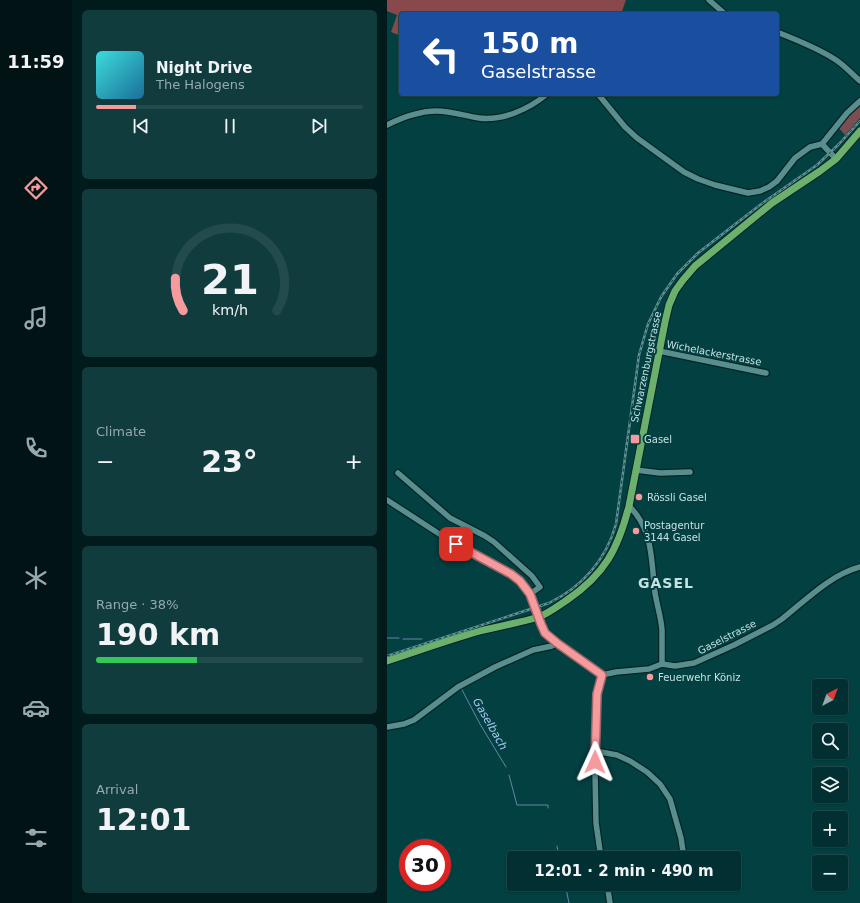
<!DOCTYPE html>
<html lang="en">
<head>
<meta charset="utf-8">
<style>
  :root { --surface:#023032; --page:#103c3e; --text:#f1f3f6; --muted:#96a9ac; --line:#234b4d; --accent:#f59b9e }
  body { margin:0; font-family:"DejaVu Sans",sans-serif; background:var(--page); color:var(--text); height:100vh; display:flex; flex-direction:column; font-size:15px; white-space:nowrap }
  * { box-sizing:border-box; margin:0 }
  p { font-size:13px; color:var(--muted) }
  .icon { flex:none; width:22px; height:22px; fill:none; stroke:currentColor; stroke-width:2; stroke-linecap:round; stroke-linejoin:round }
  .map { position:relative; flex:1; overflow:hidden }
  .panel { display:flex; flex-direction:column; gap:10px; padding:10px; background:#011a1c; width:315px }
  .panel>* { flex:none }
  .hud { position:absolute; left:12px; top:12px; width:380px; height:84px; border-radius:4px; box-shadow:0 1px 3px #0004,0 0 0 1px var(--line); background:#1a4fa0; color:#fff; overflow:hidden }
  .needle { width:26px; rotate:41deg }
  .controls { position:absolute; left:425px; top:679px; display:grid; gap:8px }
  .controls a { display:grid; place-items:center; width:36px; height:36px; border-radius:4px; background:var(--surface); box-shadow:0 1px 3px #0004,0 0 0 1px var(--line); font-size:20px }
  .speed { position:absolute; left:12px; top:839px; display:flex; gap:8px; font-size:20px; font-weight:700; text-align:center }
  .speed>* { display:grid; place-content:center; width:52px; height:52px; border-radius:50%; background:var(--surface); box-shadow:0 1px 3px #0004,0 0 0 1px var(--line); line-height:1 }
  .speed .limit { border:6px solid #d22; background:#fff; color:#111 }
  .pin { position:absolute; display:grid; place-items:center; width:34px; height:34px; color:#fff; margin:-17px; border-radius:8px; box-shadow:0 2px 6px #0006 }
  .me { position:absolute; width:44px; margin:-22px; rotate:1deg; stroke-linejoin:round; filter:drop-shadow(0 0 3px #0008) }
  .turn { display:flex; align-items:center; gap:14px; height:84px; padding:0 16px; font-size:18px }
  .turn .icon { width:52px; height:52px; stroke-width:2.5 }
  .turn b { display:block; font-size:28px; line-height:34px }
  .big { font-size:30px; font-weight:800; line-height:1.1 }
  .panel .tile { flex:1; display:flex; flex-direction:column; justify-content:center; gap:6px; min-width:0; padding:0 14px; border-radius:6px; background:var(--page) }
  .panel .dial { align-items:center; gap:0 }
  .dial svg { height:104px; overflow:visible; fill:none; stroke:var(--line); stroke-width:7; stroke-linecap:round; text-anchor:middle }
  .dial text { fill:var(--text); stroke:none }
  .song { display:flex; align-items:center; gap:12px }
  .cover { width:48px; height:48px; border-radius:6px; background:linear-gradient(135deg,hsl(180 70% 55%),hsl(200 70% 35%)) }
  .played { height:4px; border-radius:2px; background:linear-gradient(90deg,var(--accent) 15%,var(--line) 15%) }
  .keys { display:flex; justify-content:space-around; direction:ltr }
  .heat { display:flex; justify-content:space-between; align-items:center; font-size:22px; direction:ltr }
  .charge { height:6px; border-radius:3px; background:linear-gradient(90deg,#34c759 38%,var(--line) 0) }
  .trip { position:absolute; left:120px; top:851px; width:234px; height:40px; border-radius:4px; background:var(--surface); box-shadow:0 1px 3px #0004,0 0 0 1px var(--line); font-weight:800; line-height:40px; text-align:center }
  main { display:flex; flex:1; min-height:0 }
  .tab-bar { display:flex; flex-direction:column; width:72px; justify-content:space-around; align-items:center; background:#011314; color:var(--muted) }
  .tab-bar .icon { width:28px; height:28px }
  .tab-bar .selected { color:var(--accent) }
  .tab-bar b { font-size:18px; color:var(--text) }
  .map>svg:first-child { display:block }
</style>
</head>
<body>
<main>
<nav class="tab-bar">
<b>11:59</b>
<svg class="icon selected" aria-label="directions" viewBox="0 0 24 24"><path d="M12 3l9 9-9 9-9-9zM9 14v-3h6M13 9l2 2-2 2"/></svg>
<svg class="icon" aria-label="music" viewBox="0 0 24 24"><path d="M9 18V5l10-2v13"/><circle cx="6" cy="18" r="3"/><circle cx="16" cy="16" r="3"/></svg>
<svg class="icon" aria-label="phone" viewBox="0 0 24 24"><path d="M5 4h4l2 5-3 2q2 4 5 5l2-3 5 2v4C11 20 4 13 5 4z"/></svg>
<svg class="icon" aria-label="climate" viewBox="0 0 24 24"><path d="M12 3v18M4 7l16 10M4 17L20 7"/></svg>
<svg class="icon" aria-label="car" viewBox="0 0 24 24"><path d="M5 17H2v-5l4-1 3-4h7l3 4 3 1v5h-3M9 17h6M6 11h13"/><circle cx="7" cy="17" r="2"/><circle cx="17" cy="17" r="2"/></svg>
<svg class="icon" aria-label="filters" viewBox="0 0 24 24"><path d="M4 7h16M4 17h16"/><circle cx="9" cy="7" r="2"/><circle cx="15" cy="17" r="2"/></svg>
</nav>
<section class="panel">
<div class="tile">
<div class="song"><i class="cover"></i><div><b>Night Drive</b><p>The Halogens</p></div></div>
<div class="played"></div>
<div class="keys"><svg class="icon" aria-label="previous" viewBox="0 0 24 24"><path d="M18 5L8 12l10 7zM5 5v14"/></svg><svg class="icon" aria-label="pause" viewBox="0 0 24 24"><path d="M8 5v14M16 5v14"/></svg><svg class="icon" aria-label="next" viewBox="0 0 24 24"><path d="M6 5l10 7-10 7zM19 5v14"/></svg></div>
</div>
<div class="tile dial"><svg viewBox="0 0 100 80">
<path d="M14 69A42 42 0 1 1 86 69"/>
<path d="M14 69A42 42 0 0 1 8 44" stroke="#f59b9e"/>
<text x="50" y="56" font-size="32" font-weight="700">21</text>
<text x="50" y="72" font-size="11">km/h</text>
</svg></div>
<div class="tile"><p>Climate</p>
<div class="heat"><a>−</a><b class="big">23°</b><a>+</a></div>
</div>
<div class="tile"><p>Range · 38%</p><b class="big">190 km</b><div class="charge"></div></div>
<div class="tile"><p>Arrival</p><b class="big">12:01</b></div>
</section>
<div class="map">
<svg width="473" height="903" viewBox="0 0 473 903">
  <rect width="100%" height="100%" fill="#034042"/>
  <path fill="#7b4f51" d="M473 104V118L458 135 451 127Z"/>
  <path fill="#89494c" d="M0 0H239L234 14H14V36L4 32 10 15 0 11Z"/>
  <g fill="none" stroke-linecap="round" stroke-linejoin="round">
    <g stroke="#6686a8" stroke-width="1">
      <path d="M0 638H12"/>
      <path d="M16 639H35"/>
      <path d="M74 688 93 724 119 767"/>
      <path d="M122 775 130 805H161V808"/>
      <path d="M170 846 172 858"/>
      <path d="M178 884 182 903"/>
    </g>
    <defs>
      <g id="minor">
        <path d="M322 0 338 14"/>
        <path d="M390 32C410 40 431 48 449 60 458 66 465 74 473 81"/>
        <path d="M211 94 238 127 250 138 297 172 311 179 328 185 361 193 373 191 382 187 390 181 408 158 423 147 435 144 460 113 473 101"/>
        <path d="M0 125C16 117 32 111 50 111 64 111 78 116 92 118 116 121 142 109 160 94"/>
        <path d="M435 144 449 159"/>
        <path d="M272 351 379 373"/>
        <path d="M249 470 273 473 303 472"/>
        <path d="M11 473 63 518 98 536 107 542 145 576 153 587 143 594"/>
        <path d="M0 500 57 537 129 578C149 594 145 614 158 632 163 640 172 644 179 650 191 658 203 666 215 675L229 672 262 669 275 664 288 666 307 663 347 645 386 625 395 619C419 600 443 575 473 567"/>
        <path d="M242 506C267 530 264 562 268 593 270 605 274 617 275 630 275 641 275 653 275 664"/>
        <path d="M0 727 17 724 27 720 71 687 108 667 146 650 165 646 170 643"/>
        <path d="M208 751 230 755 243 761 260 772 273 784 283 799 294 838 297 858"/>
        <path d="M214 858 209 823 208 772 210 694 215 675"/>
        <path d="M220 884 223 903"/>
        <path d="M301 884V885"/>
      </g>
      <path id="major" d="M0 661C31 651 61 640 93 631 112 626 132 623 152 617 162 613 171 606 180 600 218 574 231 549 242 506L278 322 282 305 288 291 296 280 308 266 385 203 433 171 449 159 473 131"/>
    </defs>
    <use href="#minor" stroke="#072424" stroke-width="8"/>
    <use href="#major" stroke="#072424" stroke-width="9"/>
    <use href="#minor" stroke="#598e8f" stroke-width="5.5"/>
    <use href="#major" stroke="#6cb06d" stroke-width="7"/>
    <defs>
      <path id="rail" d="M0 656 162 603C195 587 219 560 229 524L252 355 261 324 274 297 290 274 311 253 373 205 430 165 452 144 473 121"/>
    </defs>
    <use href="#rail" stroke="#639091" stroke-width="2.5"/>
    <use href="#rail" stroke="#034042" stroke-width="1" stroke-dasharray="3" stroke-linecap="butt"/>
  </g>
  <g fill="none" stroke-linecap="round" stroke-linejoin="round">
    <defs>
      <path id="route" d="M69 544 124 574 133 581 143 594 154 624 158 633 170 643 215 675 210 694 208 762"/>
    </defs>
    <use href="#route" stroke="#9f6567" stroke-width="10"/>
    <use href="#route" stroke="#f59b9e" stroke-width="7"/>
  </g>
  <g fill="#f59b9e" stroke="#034042" stroke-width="1.5">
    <rect x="243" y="434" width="10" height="10" rx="2"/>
    <circle cx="252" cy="497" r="4"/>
    <circle cx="249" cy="531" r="4"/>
    <circle cx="263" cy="677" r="4"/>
  </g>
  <g text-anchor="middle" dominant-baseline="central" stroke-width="4" stroke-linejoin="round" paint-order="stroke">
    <g font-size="10" fill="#c6e1e1" stroke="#034042">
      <text transform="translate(327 353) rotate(11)">Wichelackerstrasse</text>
      <text transform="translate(259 367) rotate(-78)">Schwarzenburgstrasse</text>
      <text transform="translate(340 637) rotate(-27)">Gaselstrasse</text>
    </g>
    <g font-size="10" fill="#c6e1e1" stroke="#034042" text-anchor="start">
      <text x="257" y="439">Gasel</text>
      <text x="260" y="497">Rössli Gasel</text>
      <text x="257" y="525">Postagentur<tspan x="257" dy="12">3144 Gasel</tspan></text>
      <text x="271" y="677">Feuerwehr Köniz</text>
    </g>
    <g font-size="11" font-style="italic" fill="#aac8f4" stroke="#034042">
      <text transform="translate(103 724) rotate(60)">Gaselbach</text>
    </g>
    <g font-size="14" font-weight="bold" letter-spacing="1" fill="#c6e1e1" stroke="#034042">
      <text x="279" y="583">GASEL</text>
    </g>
  </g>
</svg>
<div class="controls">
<a><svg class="needle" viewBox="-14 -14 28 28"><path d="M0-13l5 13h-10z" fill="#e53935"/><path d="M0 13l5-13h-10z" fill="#96a9ac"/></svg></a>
<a><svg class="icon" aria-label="search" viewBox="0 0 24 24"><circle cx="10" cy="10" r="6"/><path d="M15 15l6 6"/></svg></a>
<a><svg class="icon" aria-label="layers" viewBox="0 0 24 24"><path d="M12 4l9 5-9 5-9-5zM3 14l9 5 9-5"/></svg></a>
<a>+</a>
<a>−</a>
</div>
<div class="speed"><div class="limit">30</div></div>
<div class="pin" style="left:69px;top:544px;background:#d93025"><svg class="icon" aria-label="arrive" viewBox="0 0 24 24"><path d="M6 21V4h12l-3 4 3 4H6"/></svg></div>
<svg class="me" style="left:208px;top:762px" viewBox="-20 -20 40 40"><path d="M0-17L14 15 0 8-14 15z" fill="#f59b9e" stroke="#fff" stroke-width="4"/></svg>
<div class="trip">12:01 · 2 min · 490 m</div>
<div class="hud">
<div class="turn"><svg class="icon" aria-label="left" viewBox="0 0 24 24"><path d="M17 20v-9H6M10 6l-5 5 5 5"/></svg><div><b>150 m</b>Gaselstrasse</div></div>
</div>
</div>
</main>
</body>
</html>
